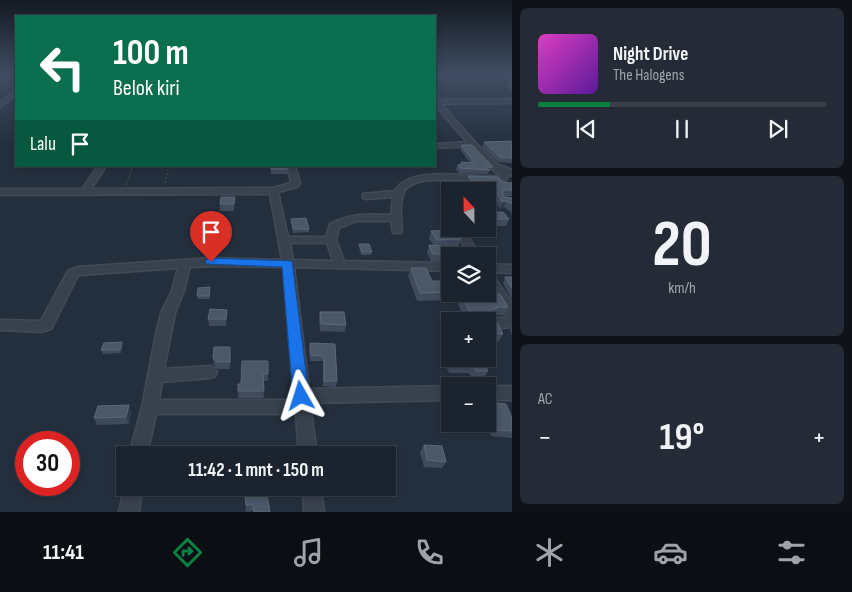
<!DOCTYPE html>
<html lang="id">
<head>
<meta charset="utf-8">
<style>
  :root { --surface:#1b232e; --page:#242b36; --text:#f1f3f6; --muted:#a0a4aa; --line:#39404a; --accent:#0b8043 }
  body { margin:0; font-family:"Sofia Sans Condensed",sans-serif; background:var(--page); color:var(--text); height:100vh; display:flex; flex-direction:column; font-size:19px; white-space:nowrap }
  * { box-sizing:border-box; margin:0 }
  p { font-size:16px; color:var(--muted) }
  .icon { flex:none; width:28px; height:28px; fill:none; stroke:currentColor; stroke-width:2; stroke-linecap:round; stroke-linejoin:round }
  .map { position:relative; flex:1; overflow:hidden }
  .sheet { display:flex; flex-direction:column; gap:8px; padding:8px; background:#0f1319; width:340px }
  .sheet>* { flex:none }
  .guide { position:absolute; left:15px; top:15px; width:421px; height:152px; border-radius:0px; box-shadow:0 2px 8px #0003,0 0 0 1px var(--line); background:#0b6e4f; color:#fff; overflow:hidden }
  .needle { width:32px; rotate:338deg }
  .buttons { position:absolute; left:441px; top:182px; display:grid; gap:10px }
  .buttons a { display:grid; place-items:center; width:55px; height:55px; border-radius:0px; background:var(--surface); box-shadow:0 2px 8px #0003,0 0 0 1px var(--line); font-size:25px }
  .speed { position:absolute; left:15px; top:431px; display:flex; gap:10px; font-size:25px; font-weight:700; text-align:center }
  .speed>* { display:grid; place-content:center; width:65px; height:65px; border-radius:50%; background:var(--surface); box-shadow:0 2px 8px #0003,0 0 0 1px var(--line); line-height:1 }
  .speed .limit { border:8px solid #d22; background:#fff; color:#111 }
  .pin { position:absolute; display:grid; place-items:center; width:42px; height:42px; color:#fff; margin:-51px -21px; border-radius:50% 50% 50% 0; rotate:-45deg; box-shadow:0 0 5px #0007 }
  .pin .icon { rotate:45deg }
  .me { position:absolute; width:55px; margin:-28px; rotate:354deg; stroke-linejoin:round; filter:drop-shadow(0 0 4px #0008) }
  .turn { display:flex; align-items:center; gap:18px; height:105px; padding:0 15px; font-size:22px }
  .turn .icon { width:65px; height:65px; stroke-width:2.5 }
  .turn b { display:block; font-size:35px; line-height:42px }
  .then { display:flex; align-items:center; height:48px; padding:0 15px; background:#0003; gap:10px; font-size:19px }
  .big { font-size:38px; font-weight:700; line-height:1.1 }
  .sheet .card { flex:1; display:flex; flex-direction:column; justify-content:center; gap:8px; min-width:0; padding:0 18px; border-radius:8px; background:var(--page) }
  .sheet .dial { align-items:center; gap:0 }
  .dial b { font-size:65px; line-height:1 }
  .song { display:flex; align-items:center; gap:15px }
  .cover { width:60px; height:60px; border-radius:8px; background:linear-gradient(135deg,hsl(310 70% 55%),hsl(270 70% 35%)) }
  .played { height:5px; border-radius:2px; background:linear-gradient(90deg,var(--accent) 25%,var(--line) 25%) }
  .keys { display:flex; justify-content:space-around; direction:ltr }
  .heat { display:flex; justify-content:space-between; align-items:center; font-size:28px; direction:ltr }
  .trip { position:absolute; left:116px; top:446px; width:280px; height:50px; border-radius:0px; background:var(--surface); box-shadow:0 2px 8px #0003,0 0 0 1px var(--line); font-weight:700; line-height:50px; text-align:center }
  .tabs { display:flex; height:80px; justify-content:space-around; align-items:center; background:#0b0e12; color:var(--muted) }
  .tabs .icon { width:35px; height:35px }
  .tabs .active { color:var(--accent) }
  .tabs b { font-size:22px; color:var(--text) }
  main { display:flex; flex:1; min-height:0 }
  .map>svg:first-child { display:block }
</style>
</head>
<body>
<main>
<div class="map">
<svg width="512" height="512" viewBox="0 0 512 512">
  <rect width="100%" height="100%" fill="#242f3e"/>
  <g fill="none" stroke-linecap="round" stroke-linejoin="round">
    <defs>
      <g id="minor">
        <path d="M16 90V95L0 107V102Z"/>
        <path d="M512 99V103L441 104 475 142 497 164 512 170V176L507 174 508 176 506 180C484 185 414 170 404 192 399 204 401 219 402 231L401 233H393L391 221H356L339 228 336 240 344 261 450 263V271L294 267 309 389 450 386V400L310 403 317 455H299L296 414H156L147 455H129L142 407 157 329 161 313 172 291 178 268 80 275 77 277 51 329 41 332 0 330V320L41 321 68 271 78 267 211 258 282 260 270 194 0 195V189H82L98 166H106L91 189 273 188 291 183 287 166H295L300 183 297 187 278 192 288 237H326L330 224C350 213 370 214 391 215L393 197 366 199 363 198V194L395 191C409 164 473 178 499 176L470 146 435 148V144L467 142 435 105V100ZM290 243H327L333 261 293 260ZM211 266 283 267 294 400H159L162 382 210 378 215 376 217 372 215 368 210 366 164 369 175 313 184 291 190 267Z"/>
        <path d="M464 235 468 236 480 256H470L459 238Z"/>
        <path d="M488 264 512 265V273L488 272Z"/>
        <path d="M488 273 492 274 512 303V327L488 329V321H483L488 319 510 317 507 316 488 286Z"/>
        <rect x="488" y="386" width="24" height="14"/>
        <path d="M125 485V488H142L139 512H119Z"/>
        <path d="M303 488H321L324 512H304Z"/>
      </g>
    </defs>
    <use href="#minor" stroke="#414a57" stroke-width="3"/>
    <g stroke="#3f5557" stroke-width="1" stroke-dasharray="2 2" stroke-linecap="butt">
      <path d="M165 183 169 166"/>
      <path d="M126 185 133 166"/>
    </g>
    <use href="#minor" fill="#38414e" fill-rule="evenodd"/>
  </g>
  <g fill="#3f4b5c">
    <path d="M506 75H512V91L506 86 507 83H510L505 79Z"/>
    <path d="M512 141V163L498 162 482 147 484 142Z"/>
    <path d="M461 145 493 167 491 171H489L488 174 459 173 456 169 458 165 461 164V162L470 163 460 149Z"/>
    <path d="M271 166 287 169V174H271Z"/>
    <path d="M468 176 512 183V196L503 197 512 198V216L511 212 504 207 500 209 489 190H472L466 182Z"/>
    <path d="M235 197 234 211H220V204Z"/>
    <path d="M447 200H450V210L446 203Z"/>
    <path d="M488 212 509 219 506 226H488Z"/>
    <path d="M291 219 309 229V232L293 233Z"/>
    <path d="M431 231 461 239 458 246 442 247 445 254 443 261H431L427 252 429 245 434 246 429 238Z"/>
    <path d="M359 244 372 252 371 255H361L359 247Z"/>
    <path d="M442 265H450V294H489L508 307 504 315H494L493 317H490L491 322 503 334 498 342 488 341V321H470V320H466L456 300 417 301 408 276 411 268 432 281H443L440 273Z"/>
    <path d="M505 277H512V300L503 283Z"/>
    <path d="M210 291V299H198L197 296Z"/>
    <path d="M227 310V317L226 326H209L208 319Z"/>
    <path d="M320 312 346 325 345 332 320 331 319 319Z"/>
    <path d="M512 326V336L510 330Z"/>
    <path d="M310 343 335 344 337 381 336 387 323 386V361H310L309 348Z"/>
    <path d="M123 346 121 353 103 354 101 350Z"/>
    <path d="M231 354 230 369H218L214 365 213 358Z"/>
    <path d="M447 354 488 371 484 378H472L469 373H449L444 362Z"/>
    <path d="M242 361 268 374V381H263L264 398H238V391L241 384Z"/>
    <path d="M488 402 512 418V438L491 436 486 424H488Z"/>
    <path d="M131 412 129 424 97 425 94 418Z"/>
    <path d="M424 445 446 462 442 468 424 467 420 452Z"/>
    <path d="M244 488 270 512H253V511L246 512Z"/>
  </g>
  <g fill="#2f3b4b">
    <path d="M506 201 504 207 500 209 502 202Z"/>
    <path d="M227 310V317L226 326V319Z"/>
    <path d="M122 342 123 346 121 353 120 350Z"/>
    <path d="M129 405 131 412 129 424 126 417Z"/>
  </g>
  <g fill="#4b5868" stroke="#5c6777">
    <path d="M506 75H512V79Z"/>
    <path d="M507 83H512V86Z"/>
    <path d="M512 141V158L500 157 484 142Z"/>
    <path d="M461 145H472L493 167H486L489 170 460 168 458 165 462 164 461 162 475 163Z"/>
    <rect x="271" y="166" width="16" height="3"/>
    <path d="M468 176 498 177 503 182 512 183V190H503V197L512 198V204L506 201 502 202 492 184H474Z"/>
    <path d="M221 197H235L234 204H220Z"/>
    <path d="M447 200H450V206Z"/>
    <path d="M488 212H503L509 219H488Z"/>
    <path d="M306 218 309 229H293L291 219Z"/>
    <path d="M454 230 461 239 437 240 431 231Z"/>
    <path d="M359 244H369L372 252H362Z"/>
    <path d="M429 245 441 246 445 254H433Z"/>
    <path d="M442 265H450V281Z"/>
    <path d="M411 268H426L432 281H450V292L420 293Z"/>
    <path d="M505 277H512V288Z"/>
    <path d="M210 287 209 296H197L198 288Z"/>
    <path d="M488 291 489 294H500L508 307H496L497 309H491L485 313 490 315 491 322H497L503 334 488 333V321H477L473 311H469L461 294H488Z"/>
    <path d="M210 309 227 310 226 319H208Z"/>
    <path d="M320 312H344L346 325 321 324Z"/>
    <path d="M122 342 120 350H101L104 343Z"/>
    <path d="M310 343 335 344 337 381H324V356L311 355Z"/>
    <path d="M214 347H230V362H217L213 358Z"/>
    <path d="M447 354H450V359H482L488 371H476L473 366H452Z"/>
    <path d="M242 361H268V374H263L264 391H238V384H241Z"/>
    <path d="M488 402 506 404 512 418V431L495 430 488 408Z"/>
    <path d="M129 405 126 417 94 418 98 406Z"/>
    <path d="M424 445 442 446 446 462 427 460Z"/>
    <path d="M244 488H266L270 512H254L253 505H246Z"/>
  </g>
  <linearGradient id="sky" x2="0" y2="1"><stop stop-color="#141a22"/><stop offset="0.51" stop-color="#3f4d63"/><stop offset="1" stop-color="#3f4d63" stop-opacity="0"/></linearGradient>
  <rect width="512" height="146" fill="url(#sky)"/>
  <path fill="#1a73e8" stroke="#114b97" d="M211 258 292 261 309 396 307 401 301 403 296 401 293 396 282 267 207 264 205 262 207 259Z"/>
</svg>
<div class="buttons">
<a><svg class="needle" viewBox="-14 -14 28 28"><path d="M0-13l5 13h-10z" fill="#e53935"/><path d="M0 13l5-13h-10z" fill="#a0a4aa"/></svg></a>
<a><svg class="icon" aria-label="layers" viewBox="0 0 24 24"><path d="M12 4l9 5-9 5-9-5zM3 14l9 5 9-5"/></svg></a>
<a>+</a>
<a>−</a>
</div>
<div class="speed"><div class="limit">30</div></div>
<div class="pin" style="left:211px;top:262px;background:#d93025"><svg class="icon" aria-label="arrive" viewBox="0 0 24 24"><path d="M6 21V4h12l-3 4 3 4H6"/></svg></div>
<svg class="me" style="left:301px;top:396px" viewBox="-20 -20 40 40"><path d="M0-17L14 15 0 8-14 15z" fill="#1a73e8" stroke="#fff" stroke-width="4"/></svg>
<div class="trip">11:42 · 1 mnt · 150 m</div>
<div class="guide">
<div class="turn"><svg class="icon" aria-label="left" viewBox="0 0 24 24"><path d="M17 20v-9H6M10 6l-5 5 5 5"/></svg><div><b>100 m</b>Belok kiri</div></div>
<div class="then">Lalu<svg class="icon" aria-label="arrive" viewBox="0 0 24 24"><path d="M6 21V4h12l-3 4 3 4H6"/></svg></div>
</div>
</div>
<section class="sheet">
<div class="card">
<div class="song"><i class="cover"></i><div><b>Night Drive</b><p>The Halogens</p></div></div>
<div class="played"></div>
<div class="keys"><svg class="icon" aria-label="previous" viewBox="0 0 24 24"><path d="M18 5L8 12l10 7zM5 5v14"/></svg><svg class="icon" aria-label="pause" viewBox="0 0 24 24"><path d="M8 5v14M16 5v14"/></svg><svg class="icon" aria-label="next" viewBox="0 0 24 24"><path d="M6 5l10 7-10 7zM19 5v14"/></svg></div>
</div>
<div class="card dial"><b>20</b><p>km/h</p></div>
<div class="card"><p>AC</p>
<div class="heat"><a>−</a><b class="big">19°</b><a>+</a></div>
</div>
</section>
</main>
<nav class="tabs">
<b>11:41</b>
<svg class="icon active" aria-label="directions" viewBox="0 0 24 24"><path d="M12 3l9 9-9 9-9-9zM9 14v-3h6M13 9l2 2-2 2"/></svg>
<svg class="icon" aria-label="music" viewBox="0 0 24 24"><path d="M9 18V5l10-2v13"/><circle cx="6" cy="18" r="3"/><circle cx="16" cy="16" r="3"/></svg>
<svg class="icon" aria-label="phone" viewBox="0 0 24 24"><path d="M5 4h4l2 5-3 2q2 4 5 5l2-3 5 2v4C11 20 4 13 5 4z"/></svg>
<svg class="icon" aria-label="climate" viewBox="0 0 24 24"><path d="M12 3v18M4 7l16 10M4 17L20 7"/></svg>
<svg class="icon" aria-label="car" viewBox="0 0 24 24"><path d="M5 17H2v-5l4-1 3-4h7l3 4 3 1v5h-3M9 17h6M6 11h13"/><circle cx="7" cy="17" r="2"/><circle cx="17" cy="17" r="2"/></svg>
<svg class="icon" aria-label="filters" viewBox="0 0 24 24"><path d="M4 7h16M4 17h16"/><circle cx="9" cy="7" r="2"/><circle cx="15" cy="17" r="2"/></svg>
</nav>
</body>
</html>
